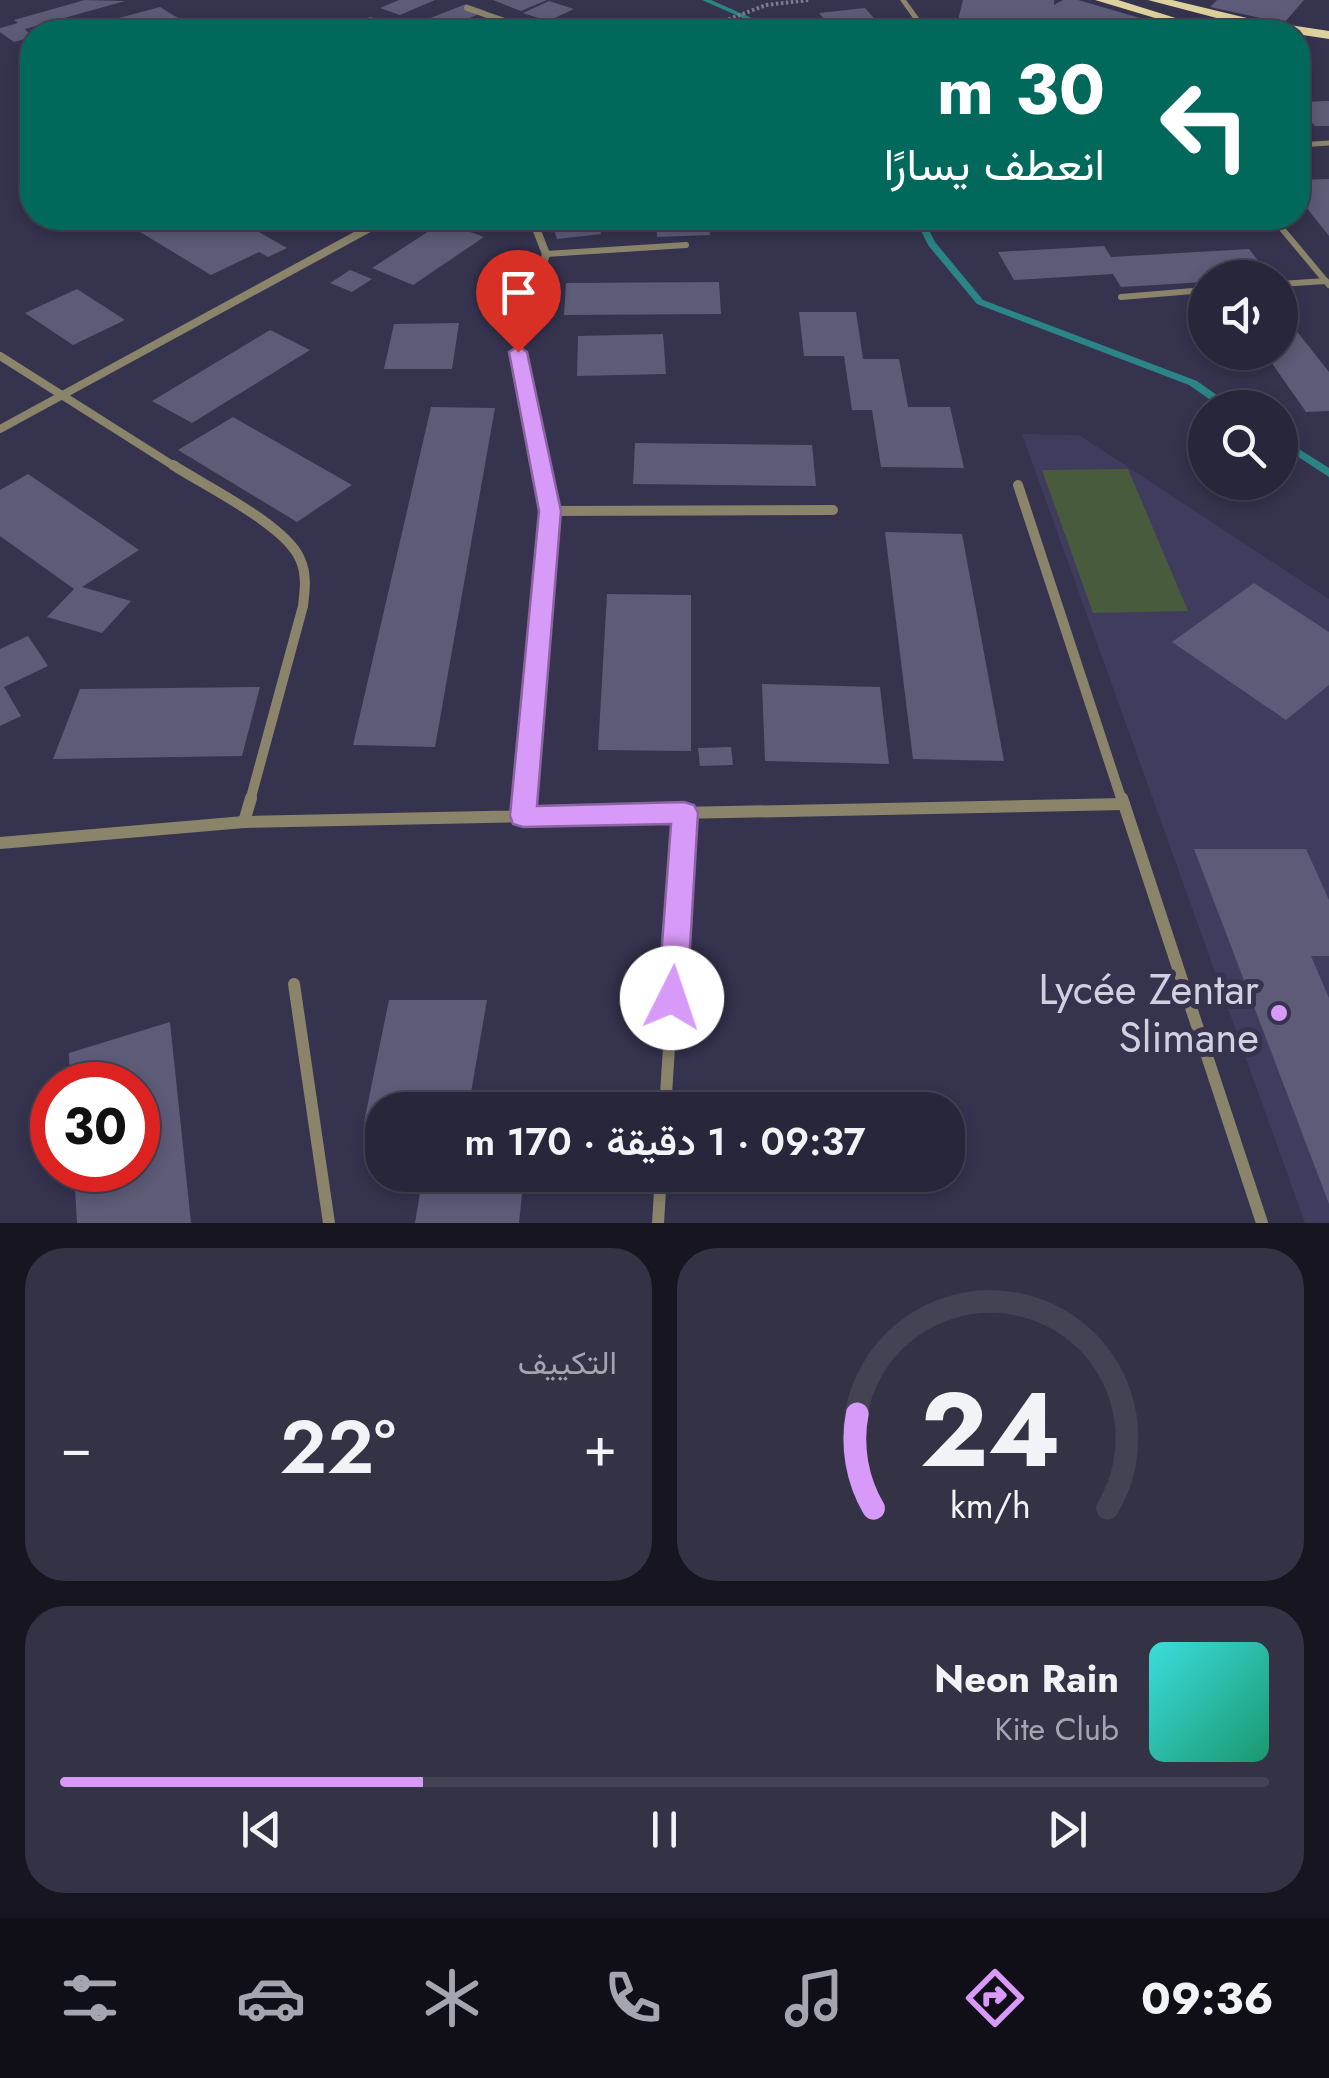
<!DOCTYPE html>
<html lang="ar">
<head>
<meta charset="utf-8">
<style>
  :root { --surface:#28263a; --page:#343245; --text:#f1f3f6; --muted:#a5a5af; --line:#444354; --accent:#d89af8 }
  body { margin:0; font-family:Jost,Vazirmatn,sans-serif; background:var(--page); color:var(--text); direction:rtl; height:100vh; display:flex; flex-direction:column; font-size:38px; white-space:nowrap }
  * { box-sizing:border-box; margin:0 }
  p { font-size:32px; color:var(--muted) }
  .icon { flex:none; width:55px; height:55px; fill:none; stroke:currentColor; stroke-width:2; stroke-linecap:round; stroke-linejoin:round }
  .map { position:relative; height:1223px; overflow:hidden; direction:ltr }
  .drawer { display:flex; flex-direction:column; gap:25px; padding:25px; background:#161520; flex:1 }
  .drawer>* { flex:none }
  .banner { position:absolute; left:20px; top:20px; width:1290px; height:210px; border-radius:40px; box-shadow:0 5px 15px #0003,0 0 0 2px var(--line); direction:rtl; background:#00695c; color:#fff; overflow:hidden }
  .tools { position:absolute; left:1188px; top:260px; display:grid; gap:20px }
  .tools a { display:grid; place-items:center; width:110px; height:110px; border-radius:50%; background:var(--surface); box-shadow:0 5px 15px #0003,0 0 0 2px var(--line); font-size:50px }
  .speed { position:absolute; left:30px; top:1062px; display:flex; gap:20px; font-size:50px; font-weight:700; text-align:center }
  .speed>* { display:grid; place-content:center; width:130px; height:130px; border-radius:50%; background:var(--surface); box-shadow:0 5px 15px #0003,0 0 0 2px var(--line); line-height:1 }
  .speed .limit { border:15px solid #d22; background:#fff; color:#111 }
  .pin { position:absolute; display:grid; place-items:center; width:85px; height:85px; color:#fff; margin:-102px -42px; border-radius:50% 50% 50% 0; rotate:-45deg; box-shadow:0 0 10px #0007 }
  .pin .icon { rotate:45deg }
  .me { position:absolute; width:110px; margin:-55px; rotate:4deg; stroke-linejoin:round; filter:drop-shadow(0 0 8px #0008) }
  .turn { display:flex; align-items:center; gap:35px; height:210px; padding:0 40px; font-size:45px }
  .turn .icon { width:130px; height:130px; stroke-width:2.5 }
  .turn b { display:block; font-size:70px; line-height:85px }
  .big { font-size:75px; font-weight:600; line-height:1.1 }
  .drawer .tile { flex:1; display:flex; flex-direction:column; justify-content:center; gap:15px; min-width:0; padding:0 35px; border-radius:40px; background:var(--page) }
  .drawer .dial { align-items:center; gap:0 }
  .dial svg { height:260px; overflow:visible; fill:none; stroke:var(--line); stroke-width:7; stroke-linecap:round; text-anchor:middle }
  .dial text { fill:var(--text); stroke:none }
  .song { display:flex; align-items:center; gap:30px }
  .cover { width:120px; height:120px; border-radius:15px; background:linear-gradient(135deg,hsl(180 70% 55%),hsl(160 70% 35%)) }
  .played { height:10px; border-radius:5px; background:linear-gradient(90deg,var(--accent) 30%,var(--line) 30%) }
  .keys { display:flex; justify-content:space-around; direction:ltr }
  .heat { display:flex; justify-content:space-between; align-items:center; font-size:55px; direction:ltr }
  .drawer .tiles { flex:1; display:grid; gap:25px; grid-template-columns:1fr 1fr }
  .tile:last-child { grid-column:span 2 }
  .trip { position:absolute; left:365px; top:1092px; width:600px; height:100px; border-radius:40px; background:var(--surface); box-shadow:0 5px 15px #0003,0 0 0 2px var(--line); font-weight:600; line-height:100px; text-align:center; direction:rtl }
  .dock { display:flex; height:160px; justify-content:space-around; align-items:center; background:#100f17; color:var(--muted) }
  .dock .icon { width:70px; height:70px }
  .dock .current { color:var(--accent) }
  .dock b { font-size:45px; color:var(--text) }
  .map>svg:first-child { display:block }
</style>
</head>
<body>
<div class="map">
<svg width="1329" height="1223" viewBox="0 0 1329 1223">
  <rect width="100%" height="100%" fill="#35334e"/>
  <path fill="#3f3c5d" d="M1022 434 1079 435 1329 599V1223H1305Z"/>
  <path fill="#485c3d" d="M1128 469 1188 611 1093 613 1042 470Z"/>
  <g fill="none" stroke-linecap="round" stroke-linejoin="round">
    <g fill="#2b8486" fill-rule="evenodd">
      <path d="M702 0H711L783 32H774Z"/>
      <path d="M915 218H923L935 242 983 300 1197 381 1235 408H1222L1189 385 977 304 928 245Z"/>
      <path d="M1280 437 1329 468V477L1280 445Z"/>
    </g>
  </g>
  <g fill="#5d5b78">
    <path d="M85 0 125 1 25 29 32 37 14 42 0 32V28L18 23 14 20Z"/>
    <path d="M399 0H435L400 15 380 8Z"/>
    <path d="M493 0H547L521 11Z"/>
    <path d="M963 0H1054V5L1063 0H1078L1188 32H1126L1140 21 1121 32H955Z"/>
    <path d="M1217 0H1304L1284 23 1210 7Z"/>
    <path d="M549 1 574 9 548 21 523 13Z"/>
    <path d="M466 4 486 11 448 27 428 19Z"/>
    <path d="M160 7 201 32H162L150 25 125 32H83L94 28 89 26Z"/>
    <path d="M865 8 886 32H835L819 13Z"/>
    <path d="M371 17 406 30 319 32 339 25Z"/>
    <path d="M1329 101V126H1315L1298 107V102Z"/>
    <path d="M1329 179V236L1298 197V180Z"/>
    <path d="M117 218H234L287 248 268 257 259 252 211 275Z"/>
    <path d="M550 218H597L601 234 557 239Z"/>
    <path d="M656 218H708L710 235 657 237Z"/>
    <path d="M443 222 484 237 413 285 372 268Z"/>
    <path d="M1104 246 1111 257 1249 249 1272 278H1205V282L1121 287 1113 274 1014 280 998 252Z"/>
    <path d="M350 270 372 279 352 292 330 283Z"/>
    <path d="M719 282 721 314 564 315 566 283Z"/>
    <path d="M77 289 125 320 73 345 25 313Z"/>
    <path d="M1280 310 1329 372V411L1306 412 1264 352H1280Z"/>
    <path d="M799 312H856L863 359H899L908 407H950L964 468 881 467 872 410H852L844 356H804Z"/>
    <path d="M459 323 452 369H384L394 324Z"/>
    <path d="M270 330 310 350 192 423 152 401Z"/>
    <path d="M663 334 666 374 577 376 578 336Z"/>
    <path d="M431 407 495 408 435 747 353 745Z"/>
    <path d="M233 417 352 485 297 522 178 450Z"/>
    <path d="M635 443 812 445 816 486 633 484Z"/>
    <path d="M28 474 139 550 82 587 131 601 102 633 47 617 74 589 0 536V490Z"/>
    <path d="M885 532 962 534 1004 761 913 759Z"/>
    <path d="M1254 583 1329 632V685L1286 720 1172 642Z"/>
    <path d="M607 594 691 595V751L598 750Z"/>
    <path d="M28 636 48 666 4 687 21 716 0 726V649Z"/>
    <path d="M762 684 880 687 889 764 765 761Z"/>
    <path d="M260 687 242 756 53 759 80 689Z"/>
    <path d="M731 747 733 765 700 766 698 748Z"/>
    <path d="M1194 849H1306L1329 900V956H1311L1329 998V1204Z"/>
    <path d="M389 1000H487L468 1110H382V1123L364 1122Z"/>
    <path d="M170 1022 191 1223H77L74 1170H138V1085H70L69 1053Z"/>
    <path d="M423 1175H524L519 1223H415Z"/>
  </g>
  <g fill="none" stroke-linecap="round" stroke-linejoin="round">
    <path stroke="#7d7b92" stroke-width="4" stroke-dasharray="2.5 2.5" stroke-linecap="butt" d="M696 32 766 5 809 0"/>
    <g stroke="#8a846b" stroke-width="5">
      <path d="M903 0 926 32"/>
      <path d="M1298 145 1329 143"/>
    </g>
    <g stroke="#8a846b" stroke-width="6">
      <path d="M1273 218 1329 285"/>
      <path d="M1007 221 1076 218"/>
      <path d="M546 254 686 245"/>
      <path d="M1280 284 1326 281"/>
      <path d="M1121 297 1205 290"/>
    </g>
    <path stroke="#8a846b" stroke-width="6" d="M467 8 536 32"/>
    <g stroke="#8a846b" stroke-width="8">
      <path d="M532 218 546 254 518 351 541 468"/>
      <path d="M0 356 177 468"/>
      <path d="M0 429 388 218"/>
    </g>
    <g stroke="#8a846b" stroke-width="10">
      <path d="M173 465C205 486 286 525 300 559 307 574 305 590 303 606L250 801"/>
      <path d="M541 465 550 511"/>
      <path d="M1018 485 1122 801"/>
      <path d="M524 801 550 511 833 510"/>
    </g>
    <g stroke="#8a846b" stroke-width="12">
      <path d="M1122 798 1262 1223"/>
      <path d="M523 817 525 798"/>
      <path d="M244 822 251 798"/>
      <path d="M0 843 244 822 1124 804"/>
      <path d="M294 984 329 1223"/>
      <path d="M665 1110 684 813"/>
      <path d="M658 1223 661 1175"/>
    </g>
    <g fill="#ddd19d" fill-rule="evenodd">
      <path d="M1095 0H1118L1182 20 1175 24Z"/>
      <path d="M1148 0H1172L1251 19 1329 31V39L1251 27Z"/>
    </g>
  </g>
  <path fill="#d89af8" stroke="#8c64a1" stroke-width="2.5" d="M518 346 527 352 561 511 537 806 684 802 694 805 698 813 687 998 683 1008 672 1012 662 1008 658 998 671 824 523 827 513 824 510 816 539 511 509 352Z"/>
  <circle fill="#d89af8" stroke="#35334e" stroke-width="4" cx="1279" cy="1013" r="10"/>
  <g text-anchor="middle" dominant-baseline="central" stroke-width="10" stroke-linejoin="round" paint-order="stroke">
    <g font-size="42" fill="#d1d0e1" stroke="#35334e" text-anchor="end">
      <text x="1259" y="989">Lycée Zentar<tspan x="1259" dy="48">Slimane</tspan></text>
    </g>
  </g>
</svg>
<div class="tools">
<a><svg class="icon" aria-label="sound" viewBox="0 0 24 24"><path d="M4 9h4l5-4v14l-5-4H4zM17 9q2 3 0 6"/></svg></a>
<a><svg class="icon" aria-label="search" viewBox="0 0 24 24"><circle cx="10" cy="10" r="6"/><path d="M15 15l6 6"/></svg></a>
</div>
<div class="speed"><div class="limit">30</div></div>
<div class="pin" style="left:518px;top:352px;background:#d93025"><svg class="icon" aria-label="arrive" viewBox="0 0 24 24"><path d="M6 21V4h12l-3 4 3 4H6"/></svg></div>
<svg class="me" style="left:672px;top:998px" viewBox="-20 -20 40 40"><circle r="19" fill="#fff"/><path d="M0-13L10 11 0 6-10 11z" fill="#d89af8"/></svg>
<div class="trip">09:37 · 1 دقيقة · 170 m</div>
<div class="banner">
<div class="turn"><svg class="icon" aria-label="left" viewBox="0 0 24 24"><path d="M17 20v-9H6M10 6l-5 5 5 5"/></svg><div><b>30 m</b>انعطف يسارًا</div></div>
</div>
</div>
<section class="drawer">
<div class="tiles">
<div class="tile dial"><svg viewBox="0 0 100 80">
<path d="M14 69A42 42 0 1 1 86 69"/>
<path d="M14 69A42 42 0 0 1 9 40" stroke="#d89af8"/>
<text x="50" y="56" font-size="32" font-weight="700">24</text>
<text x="50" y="72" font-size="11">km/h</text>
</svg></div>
<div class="tile"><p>التكييف</p>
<div class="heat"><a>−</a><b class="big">22°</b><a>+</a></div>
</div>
<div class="tile">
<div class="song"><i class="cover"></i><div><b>Neon Rain</b><p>Kite Club</p></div></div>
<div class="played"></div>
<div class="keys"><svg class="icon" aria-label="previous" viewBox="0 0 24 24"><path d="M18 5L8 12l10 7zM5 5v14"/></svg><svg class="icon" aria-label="pause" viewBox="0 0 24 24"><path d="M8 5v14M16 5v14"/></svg><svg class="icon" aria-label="next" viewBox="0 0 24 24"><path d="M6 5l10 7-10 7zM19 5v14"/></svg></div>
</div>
</div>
</section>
<nav class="dock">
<b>09:36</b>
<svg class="icon current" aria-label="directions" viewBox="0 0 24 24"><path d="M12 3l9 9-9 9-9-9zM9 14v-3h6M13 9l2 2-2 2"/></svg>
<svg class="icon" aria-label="music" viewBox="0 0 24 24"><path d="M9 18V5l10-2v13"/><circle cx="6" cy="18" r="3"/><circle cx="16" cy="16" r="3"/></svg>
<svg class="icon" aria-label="phone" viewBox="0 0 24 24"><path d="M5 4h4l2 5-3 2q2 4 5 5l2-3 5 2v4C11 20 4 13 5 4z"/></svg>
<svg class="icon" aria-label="climate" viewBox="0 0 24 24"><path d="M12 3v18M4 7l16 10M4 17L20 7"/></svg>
<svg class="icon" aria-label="car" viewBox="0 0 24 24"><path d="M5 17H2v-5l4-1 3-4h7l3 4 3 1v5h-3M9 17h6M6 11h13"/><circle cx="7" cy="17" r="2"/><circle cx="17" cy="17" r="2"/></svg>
<svg class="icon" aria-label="filters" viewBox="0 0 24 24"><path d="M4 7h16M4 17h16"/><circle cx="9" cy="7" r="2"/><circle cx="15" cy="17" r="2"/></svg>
</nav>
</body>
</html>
